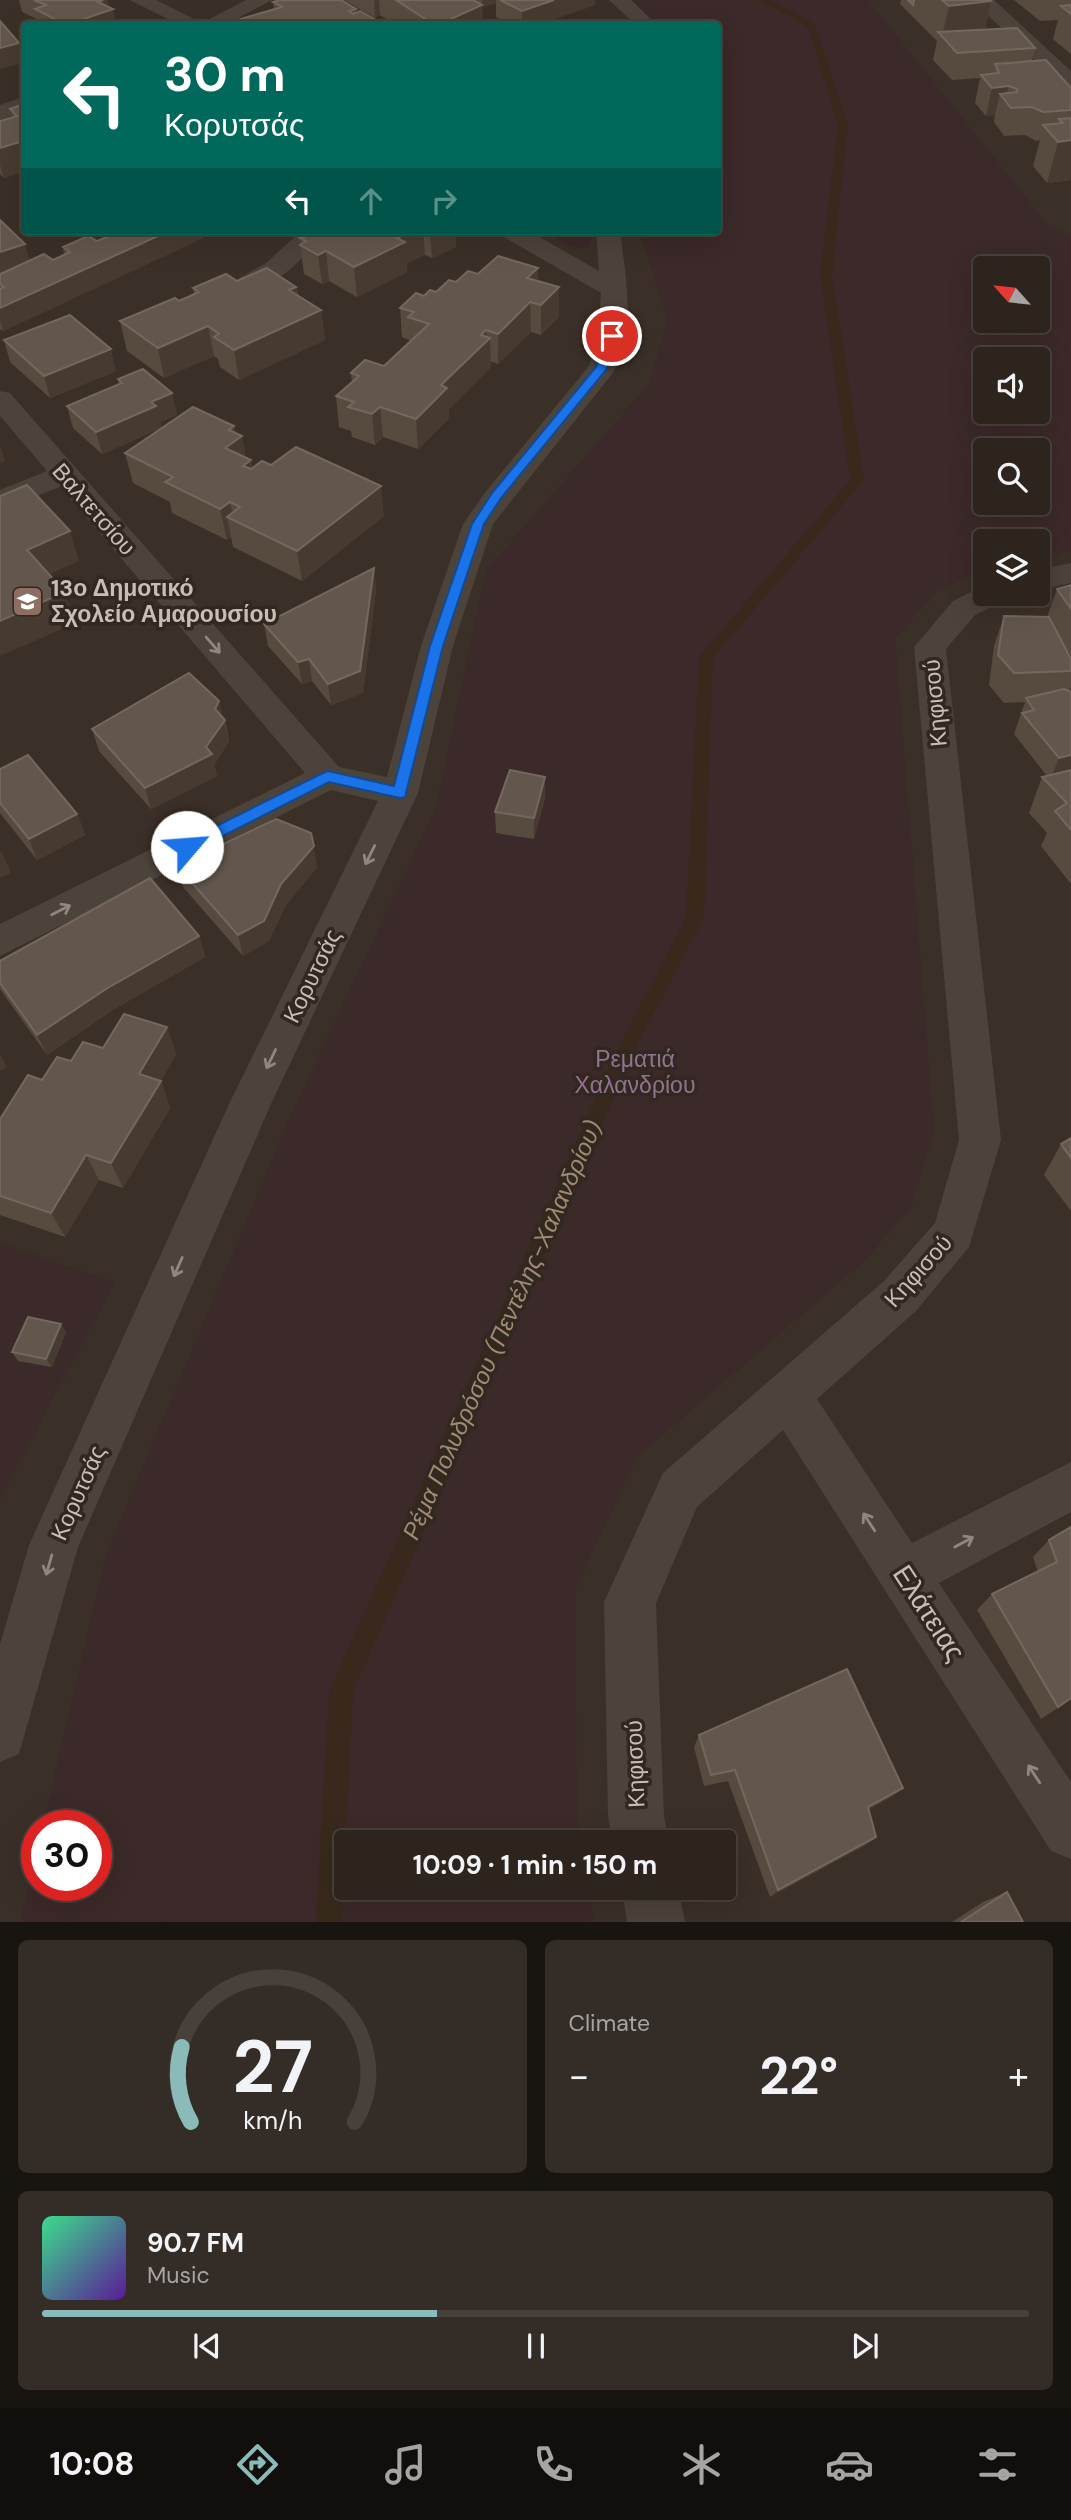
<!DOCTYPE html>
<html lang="en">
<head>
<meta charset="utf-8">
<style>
  :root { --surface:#2c241d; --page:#342c26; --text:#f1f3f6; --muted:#a6a4a4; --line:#48413b; --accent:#8bbbb9 }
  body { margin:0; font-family:"DM Sans",sans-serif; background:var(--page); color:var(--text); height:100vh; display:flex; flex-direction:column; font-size:26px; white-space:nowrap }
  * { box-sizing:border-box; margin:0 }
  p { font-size:23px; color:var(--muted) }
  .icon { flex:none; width:38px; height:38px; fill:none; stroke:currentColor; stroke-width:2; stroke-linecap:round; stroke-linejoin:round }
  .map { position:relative; height:1922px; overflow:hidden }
  .drawer { display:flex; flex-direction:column; gap:18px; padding:18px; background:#181410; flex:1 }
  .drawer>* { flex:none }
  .top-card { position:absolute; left:21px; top:21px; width:700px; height:214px; border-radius:7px; box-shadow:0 7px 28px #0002,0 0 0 2px var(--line); background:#00695c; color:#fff; overflow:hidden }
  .needle { width:46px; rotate:297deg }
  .buttons { position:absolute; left:973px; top:256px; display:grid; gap:14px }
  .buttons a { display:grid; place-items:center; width:77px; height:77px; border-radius:7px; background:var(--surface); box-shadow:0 7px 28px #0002,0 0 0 2px var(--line); font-size:35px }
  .speed { position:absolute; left:21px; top:1810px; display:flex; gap:14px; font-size:35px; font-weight:700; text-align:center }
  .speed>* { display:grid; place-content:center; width:91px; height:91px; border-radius:50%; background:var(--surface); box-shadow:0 7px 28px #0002,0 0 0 2px var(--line); line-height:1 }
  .speed .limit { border:10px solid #d22; background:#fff; color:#111 }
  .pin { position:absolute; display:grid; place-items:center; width:60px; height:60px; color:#fff; margin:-30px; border:4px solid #fff; border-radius:50%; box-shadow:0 2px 7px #0007 }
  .me { position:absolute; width:77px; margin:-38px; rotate:63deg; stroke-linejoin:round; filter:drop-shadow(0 0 5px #0008) }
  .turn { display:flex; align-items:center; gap:24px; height:147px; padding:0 28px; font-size:32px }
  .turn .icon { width:91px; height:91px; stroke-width:2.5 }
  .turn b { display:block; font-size:49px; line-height:60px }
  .lanes { display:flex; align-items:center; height:66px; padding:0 28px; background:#0003; justify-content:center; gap:35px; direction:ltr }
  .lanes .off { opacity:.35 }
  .big { font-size:52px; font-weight:700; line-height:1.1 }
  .drawer .widget { flex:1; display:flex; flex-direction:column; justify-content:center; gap:10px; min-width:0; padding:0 24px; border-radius:10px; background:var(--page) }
  .drawer .dial { align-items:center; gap:0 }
  .dial svg { height:182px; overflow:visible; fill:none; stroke:var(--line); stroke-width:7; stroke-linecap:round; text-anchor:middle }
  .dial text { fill:var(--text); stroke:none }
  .song { display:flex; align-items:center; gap:21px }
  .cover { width:84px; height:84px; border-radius:10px; background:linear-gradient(135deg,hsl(150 70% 55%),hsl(270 70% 35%)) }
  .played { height:7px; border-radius:4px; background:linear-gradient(90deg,var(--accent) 40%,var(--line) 40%) }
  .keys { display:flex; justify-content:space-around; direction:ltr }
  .heat { display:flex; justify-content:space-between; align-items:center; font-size:38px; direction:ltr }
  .drawer .tiles { flex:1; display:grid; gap:18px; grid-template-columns:1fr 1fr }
  .widget:last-child { grid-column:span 2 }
  .trip { position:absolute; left:334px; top:1830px; width:402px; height:70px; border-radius:7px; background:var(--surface); box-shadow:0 7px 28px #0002,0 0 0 2px var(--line); font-weight:700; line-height:70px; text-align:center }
  .tabs { display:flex; height:112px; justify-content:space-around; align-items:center; background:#120e0c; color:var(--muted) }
  .tabs .icon { width:49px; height:49px }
  .tabs .current { color:var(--accent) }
  .tabs b { font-size:32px; color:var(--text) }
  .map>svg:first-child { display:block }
</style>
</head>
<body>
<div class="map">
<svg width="1071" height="1922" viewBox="0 0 1071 1922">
  <rect width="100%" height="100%" fill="#3b3027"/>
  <g fill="#3c2929" fill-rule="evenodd">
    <path d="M631 0H868L1048 225 1071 237V551L1038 556V541H985V568L937 592 895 638 934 1130 910 1209 862 1263 637 1457 575 1589 577 1822 581 1843H346V1888H588L594 1921 20 1922 37 1851V1885H96V1825H43L106 1555 291 1115 436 808 486 570 650 383 667 319 639 231H718V24H653ZM985 268H1038V320H985ZM985 359H1038V411H985ZM985 450H1038V502H985Z"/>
    <path d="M554 231H594L589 247 576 249 555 238Z"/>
    <path d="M0 1243 115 1282 0 1498Z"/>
  </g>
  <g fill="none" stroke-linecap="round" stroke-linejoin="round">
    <path fill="#38291c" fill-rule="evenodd" d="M759 0H770L815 24 848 125 832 274 864 480 713 658 704 918 640 1039 353 1692 342 1922H316L329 1691 623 1038 686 918 699 657 850 480 820 274 838 125 808 27Z"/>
    <g fill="#4c433b" fill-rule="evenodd">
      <path d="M130 0H156L202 23 246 0H272L227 24H178Z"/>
      <path d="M609 0H631L656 24H635Z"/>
      <path d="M972 0H994L1071 71V88L1063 87Z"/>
      <path d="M24 97V111L0 120V105Z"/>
      <path d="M301 231H326C308 257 252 309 219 300L215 295 219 290 266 263Z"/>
      <path d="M499 231H529L599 271 596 231H620C625 274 638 335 612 374L493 524 453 646 418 793 271 1104 78 1547 19 1754 0 1762V1644L29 1545 229 1104 378 801 331 790 0 956V924L305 773 60 487 0 510V490L47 471 0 416V391L10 393 339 767 387 777 421 646 463 524 487 490 589 366 598 335 601 293 502 236Z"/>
      <path d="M1071 563V583L1038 590V570Z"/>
      <path d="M985 585V593H1011L1006 600 975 615 946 649 1001 1140 969 1247 916 1311 817 1399 912 1543 1071 1462V1512L939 1583 1071 1782V1859L1051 1851 783 1430 697 1507 656 1603 664 1816 669 1843H613L608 1816 604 1602 663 1473 884 1281 935 1223 959 1140 914 647 953 601Z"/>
      <path d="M622 1888H678L685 1922H627Z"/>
    </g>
  </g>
  <g fill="#574b40">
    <path d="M19 0H107L108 7 116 24H39L37 19 22 12Z"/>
    <path d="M344 0H595V5L539 24H510L496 17V3L482 7 483 24H394L380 15 375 18Z"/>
    <path d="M901 0H990L991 1 985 30 1035 48 1032 61 1071 88V180L1047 183 1033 166 1040 140 1036 141 1025 135 1004 136 994 122 995 115 986 116 975 103 980 78 952 80 933 60 937 41 900 4Z"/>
    <path d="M1014 0H1071V54L1053 39 1058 20 1040 21Z"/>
    <path d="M273 2 356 9V13L383 24H237V20L274 10Z"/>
    <path d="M24 104V171L4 178 0 174V121L12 117 10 109Z"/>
    <path d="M0 220 29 261 53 260 64 255 63 247 97 241 107 237 105 231H201L203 238 3 331 0 329Z"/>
    <path d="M321 231H461V233L455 235 456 247 432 258 425 255 407 263V272L357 297 329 281 322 284 304 274 300 245 301 244 300 238Z"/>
    <path d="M478 274 538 281 559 317 541 335 531 332 498 364 490 361 491 367 449 409V418L418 449 383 437 375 445 352 437 351 431 339 427 336 396 352 382 351 373 384 366 409 342V340L402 337 400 308 424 296 436 292 456 282Z"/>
    <path d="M237 281 296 287 298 295 321 310 325 340 239 380 220 367 218 359 214 356 164 378 127 351 120 321 179 301 194 294 193 288Z"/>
    <path d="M4 340 116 371 50 398 10 362Z"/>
    <path d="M118 379 172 393 177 415 160 422 161 428 102 454 73 428 67 406 119 384Z"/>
    <path d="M234 426 235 433 246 458 253 468 384 516 302 581 233 547 231 537 227 540 172 513 170 502 133 483 125 453Z"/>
    <path d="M374 568 376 590 363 693 331 705 312 681 302 684 268 646 264 624Z"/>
    <path d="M1071 585V656L1063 643 1071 659V687L1069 691 1071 692V884L1041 846 1047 833 1029 813 1042 777 1047 776 1014 734 1025 702 1004 703 989 685 994 646 1004 616 1047 617 1057 589Z"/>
    <path d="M223 718 225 720 229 741 214 765 217 776 151 809 99 751 92 729Z"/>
    <path d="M0 769 77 814 85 835 37 860 0 813Z"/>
    <path d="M545 798 534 839 496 833 495 812Z"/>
    <path d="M177 866 317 867 286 905 269 941 243 956 183 887Z"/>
    <path d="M199 936 205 957 114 1009 47 1055 0 989V961Z"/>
    <path d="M167 1027 176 1054 161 1081 170 1108 123 1188 99 1180 65 1237 0 1215V1119L42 1080 103 1048Z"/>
    <path d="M1071 1138V1211L1044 1175 1061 1144Z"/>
    <path d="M61 1324 66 1332 52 1367 18 1361 12 1352Z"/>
    <path d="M1071 1527V1699L1041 1719 977 1610 992 1594 1038 1572 1033 1557 1049 1540Z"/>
    <path d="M699 1735 890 1798 868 1810 876 1837 864 1846 770 1897 728 1781 704 1786 694 1747Z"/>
    <path d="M1007 1892 1023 1922H952L983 1902Z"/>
  </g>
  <g fill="#473b31">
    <path d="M103 0H107L109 11 113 9 116 24H69L98 2Z"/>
    <path d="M374 0H379L380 15 375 18Z"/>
    <path d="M482 0H496V3L482 7 483 24H440L482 5Z"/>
    <path d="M554 0H595V5L539 24H522V11Z"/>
    <path d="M991 1 983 40 942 37 949 6Z"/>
    <path d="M19 43 24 63 0 69V48Z"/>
    <path d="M1009 86 1005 101 1000 94 995 115 986 116 992 88Z"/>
    <path d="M1071 140V180L1047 183 1058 142Z"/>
    <path d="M23 141 24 147V171L4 178 0 165V148Z"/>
    <path d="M169 231H201L203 238 3 331 0 321V308Z"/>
    <path d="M411 231H423L425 255 407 263V272L357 297 354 267 397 238Z"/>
    <path d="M430 231H461V233L455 235 456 247 432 258Z"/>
    <path d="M25 244 31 265 0 275V252Z"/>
    <path d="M326 251 329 281 322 284 318 255Z"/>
    <path d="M538 268V297L530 302 531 332 498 364V334L527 278Z"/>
    <path d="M296 287 300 317 289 290Z"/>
    <path d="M559 287V317L541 335V305Z"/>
    <path d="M321 310 325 340 239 380 234 350Z"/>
    <path d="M208 326 214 356 164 378 158 348Z"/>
    <path d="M486 330 487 341 490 338 491 367 449 409V418L418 449 416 419 441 385 481 335Z"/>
    <path d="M111 349 116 371 50 398 44 376Z"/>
    <path d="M172 393 177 415 160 422 161 428 102 454 96 432 151 402Z"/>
    <path d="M380 407 383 437 375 445 372 414Z"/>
    <path d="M234 426 237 440 242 436 247 463 251 460 257 490 225 448 229 430Z"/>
    <path d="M0 445 5 461 0 463Z"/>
    <path d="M381 486 384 516 302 581 297 551Z"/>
    <path d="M230 502 234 520 227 517 231 537 227 540 220 509Z"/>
    <path d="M70 531 79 561 37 580 27 550Z"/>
    <path d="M374 568 376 590 363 693 331 705 328 684Z"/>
    <path d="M65 592 75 623 0 656V621Z"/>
    <path d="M309 659 312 681 302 684 298 662Z"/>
    <path d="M219 701 229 741 214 765 217 776 151 809 145 788 206 747 215 709Z"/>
    <path d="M1071 755V774L1050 780 1059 758Z"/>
    <path d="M545 777V798L534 839V818Z"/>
    <path d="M77 814 85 835 37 860 29 839Z"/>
    <path d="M314 846 317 867 286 905 269 941 243 956 238 935Z"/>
    <path d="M2 852 11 873 0 878V853Z"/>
    <path d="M199 936 205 957 114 1009 47 1055 37 1035 106 989Z"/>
    <path d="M167 1027 176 1054 161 1081 170 1108 123 1188 111 1163 139 1074Z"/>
    <path d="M0 1054 7 1067 0 1071Z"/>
    <path d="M86 1155 99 1180 65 1237 51 1213Z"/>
    <path d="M61 1324 66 1332 52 1367 46 1359Z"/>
    <path d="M903 1788 890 1798 856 1817 868 1807Z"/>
    <path d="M876 1837 864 1846 770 1897 778 1890Z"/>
  </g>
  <g fill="#63574d" stroke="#73685d" stroke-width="2">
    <path d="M34 0H103L98 2 113 9 69 24H64L35 9 46 5Z"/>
    <path d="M280 0H341L356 9 349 11 353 14 360 11 383 24H243L237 20 282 7 273 2Z"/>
    <path d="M396 0H473L482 5 440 24H433Z"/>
    <path d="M500 0H554L522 11Z"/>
    <path d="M908 0H914L913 5Z"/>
    <path d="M942 0H990L991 1 949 6Z"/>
    <path d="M1071 5V14L1061 6Z"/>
    <path d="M0 21 19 43 0 48Z"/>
    <path d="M1017 28 1035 48 957 53 938 32Z"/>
    <path d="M1046 60 1071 88V110L1043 112 1032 107 1011 108 1000 94 1017 92V89L1009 86 992 88 981 75 999 73 995 64Z"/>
    <path d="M24 104V142L23 141 0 148V121L17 116 10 109Z"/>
    <path d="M1071 118V140L1058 142 1043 125 1063 123 1059 119Z"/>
    <path d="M0 220 25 244 0 252Z"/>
    <path d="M107 231H169L0 308V289L4 287 0 284V274L44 254 53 260 70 252 63 247 88 236 97 241 112 235Z"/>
    <path d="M321 231H411L397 238 405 242 354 267 326 251 318 255 300 245 306 241 300 238Z"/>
    <path d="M498 256 538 268 527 278 559 287 541 305 530 302 498 334 486 330 481 335 490 338 441 385 447 388 416 419 380 407 372 414 348 407 354 402 336 396 359 376 351 373 365 360 384 366 429 324 408 317 414 312 400 308 416 293 424 296 430 290 436 292 449 280 456 282 468 271 478 274Z"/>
    <path d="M267 268 296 287 289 290 321 310 234 350 214 337 219 334 208 326 158 348 120 321 175 298 179 301 199 292 193 288 226 274 237 281Z"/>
    <path d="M70 315 111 349 44 376 4 340Z"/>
    <path d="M143 369 172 393 151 402 156 406 96 432 67 406 122 383 118 379Z"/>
    <path d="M193 407 234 426 229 430 242 436 225 448 251 460 243 466 251 469 262 461 271 465 296 447 381 486 297 551 227 517 240 507 230 502 220 509 165 482 173 477 125 453Z"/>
    <path d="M27 485 70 531 27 550 65 592 0 621V496Z"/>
    <path d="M374 568 360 671 328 684 309 659 298 662 264 624Z"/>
    <path d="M1071 585V609L1057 589Z"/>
    <path d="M1004 616 1049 617 1071 659V671L1014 673 998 655Z"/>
    <path d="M189 673 219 701 215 709 225 720 206 747 212 754 145 788 92 729Z"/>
    <path d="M1064 689 1071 692V755L1059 758 1022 713 1034 710 1026 698Z"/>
    <path d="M28 755 77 814 29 839 0 803V769Z"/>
    <path d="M510 770 545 777 534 818 495 812Z"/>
    <path d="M1071 770V830L1055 811 1067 803 1042 777Z"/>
    <path d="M276 819 311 833 314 846 281 884 264 921 238 935 177 866Z"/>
    <path d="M150 878 199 936 106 989 37 1035 0 983V961Z"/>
    <path d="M124 1014 167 1027 139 1074 161 1081 111 1163 86 1155 51 1213 0 1196V1119L28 1075 42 1080 57 1057 71 1061 83 1042 103 1048Z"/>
    <path d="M1071 1138V1158L1061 1144Z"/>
    <path d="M28 1317 61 1324 46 1359 12 1352Z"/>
    <path d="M1071 1527V1698L1058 1707 992 1594 1057 1562 1049 1540Z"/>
    <path d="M847 1669 903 1788 868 1807 876 1837 778 1890 735 1770 711 1775 699 1735Z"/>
    <path d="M1007 1892 1023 1922H961Z"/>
  </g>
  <defs><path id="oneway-shaft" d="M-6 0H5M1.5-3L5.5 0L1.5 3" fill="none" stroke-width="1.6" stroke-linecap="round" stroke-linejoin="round" transform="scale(1.75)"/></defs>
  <g stroke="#90877f">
    <use href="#oneway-shaft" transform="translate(213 645) rotate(49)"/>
    <use href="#oneway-shaft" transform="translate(370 855) rotate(116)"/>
    <use href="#oneway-shaft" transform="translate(61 910) rotate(-27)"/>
    <use href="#oneway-shaft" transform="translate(271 1059) rotate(116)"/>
    <use href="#oneway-shaft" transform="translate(178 1267) rotate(114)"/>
    <use href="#oneway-shaft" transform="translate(869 1522) rotate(-123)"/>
    <use href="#oneway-shaft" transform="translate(964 1542) rotate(-28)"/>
    <use href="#oneway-shaft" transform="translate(49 1565) rotate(106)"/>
    <use href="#oneway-shaft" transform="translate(1034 1774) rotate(-123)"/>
  </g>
  <path fill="#1a73e8" stroke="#114b97" stroke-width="2" d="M612 333 618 336 606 370 501 498 484 524 443 646 405 797 400 798 329 782 193 851H182V843L323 773 328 771 394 786 430 646 472 524 492 493 596 367 607 336Z"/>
  <defs>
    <symbol id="school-square" viewBox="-11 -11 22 22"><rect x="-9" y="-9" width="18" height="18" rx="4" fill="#8d6e63" stroke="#312820"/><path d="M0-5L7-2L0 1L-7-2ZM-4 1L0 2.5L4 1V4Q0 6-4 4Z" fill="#fff"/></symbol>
  </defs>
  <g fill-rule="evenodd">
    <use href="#school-square" x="10" y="584" width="35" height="35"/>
  </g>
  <g text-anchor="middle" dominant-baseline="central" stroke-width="7" stroke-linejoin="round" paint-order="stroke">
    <g font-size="23" fill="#c7bfb7" stroke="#312820">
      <text transform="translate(94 509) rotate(49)">Βαλτετσίου</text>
      <text transform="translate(935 703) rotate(-95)">Κηφισού</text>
      <text transform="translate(312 976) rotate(-64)">Κορυτσάς</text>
      <text transform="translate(918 1271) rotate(-48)">Κηφισού</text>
      <text transform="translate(78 1493) rotate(-66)">Κορυτσάς</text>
      <text transform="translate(635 1764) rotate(-92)">Κηφισού</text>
    </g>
    <g font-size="23" font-weight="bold" fill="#c7bfb7" stroke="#312820" text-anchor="start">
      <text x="51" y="588">13ο Δημοτικό<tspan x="51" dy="26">Σχολείο Αμαρουσίου</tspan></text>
    </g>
    <g font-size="23" fill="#957191" stroke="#312820">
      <text x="635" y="1059">Ρεματιά<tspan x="635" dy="26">Χαλανδρίου</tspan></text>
    </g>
    <g font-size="24" font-style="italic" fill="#a18974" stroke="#312820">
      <text transform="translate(502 1330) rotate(-66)">Ρέμα Πολυδρόσου (Πεντέλης-Χαλανδρίου)</text>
    </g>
    <g font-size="28" fill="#c7bfb7" stroke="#312820">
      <text transform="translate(929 1613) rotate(57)">Ελάτειας</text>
    </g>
  </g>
</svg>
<div class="buttons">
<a><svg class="needle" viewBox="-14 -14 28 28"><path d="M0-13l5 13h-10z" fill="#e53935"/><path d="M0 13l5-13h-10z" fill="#a6a4a4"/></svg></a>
<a><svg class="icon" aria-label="sound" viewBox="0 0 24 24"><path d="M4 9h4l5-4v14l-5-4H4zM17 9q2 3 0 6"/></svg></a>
<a><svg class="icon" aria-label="search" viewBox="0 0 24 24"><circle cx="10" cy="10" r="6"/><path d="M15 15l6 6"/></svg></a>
<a><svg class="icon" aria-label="layers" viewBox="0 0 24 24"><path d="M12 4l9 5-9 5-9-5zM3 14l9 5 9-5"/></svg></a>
</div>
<div class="speed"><div class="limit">30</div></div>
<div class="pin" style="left:612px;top:336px;background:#d93025"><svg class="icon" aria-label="arrive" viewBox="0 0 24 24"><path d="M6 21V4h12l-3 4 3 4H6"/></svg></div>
<svg class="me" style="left:187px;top:847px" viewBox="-20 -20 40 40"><circle r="19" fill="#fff"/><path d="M0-13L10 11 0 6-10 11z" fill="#1a73e8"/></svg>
<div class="trip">10:09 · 1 min · 150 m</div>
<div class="top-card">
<div class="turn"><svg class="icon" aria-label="left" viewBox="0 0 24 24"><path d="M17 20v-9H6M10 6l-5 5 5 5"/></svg><div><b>30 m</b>Κορυτσάς</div></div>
<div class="lanes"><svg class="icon" aria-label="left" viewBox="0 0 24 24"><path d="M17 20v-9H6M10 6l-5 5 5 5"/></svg><svg class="icon off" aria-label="ahead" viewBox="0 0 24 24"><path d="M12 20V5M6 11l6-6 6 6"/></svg><svg class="icon off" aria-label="right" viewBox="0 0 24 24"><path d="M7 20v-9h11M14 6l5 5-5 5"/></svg></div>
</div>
</div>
<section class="drawer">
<div class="tiles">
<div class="widget dial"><svg viewBox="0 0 100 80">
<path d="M14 69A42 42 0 1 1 86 69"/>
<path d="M14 69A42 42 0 0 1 10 36" stroke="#8bbbb9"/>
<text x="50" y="56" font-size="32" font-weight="700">27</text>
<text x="50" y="72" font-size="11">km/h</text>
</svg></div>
<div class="widget"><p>Climate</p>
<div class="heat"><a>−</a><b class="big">22°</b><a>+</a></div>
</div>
<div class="widget">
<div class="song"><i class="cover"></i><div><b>90.7 FM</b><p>Music</p></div></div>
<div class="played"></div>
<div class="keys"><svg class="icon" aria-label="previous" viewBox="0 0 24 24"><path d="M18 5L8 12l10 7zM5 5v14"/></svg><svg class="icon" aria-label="pause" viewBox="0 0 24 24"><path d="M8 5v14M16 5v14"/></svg><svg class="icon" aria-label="next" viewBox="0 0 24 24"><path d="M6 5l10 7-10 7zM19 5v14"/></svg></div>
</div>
</div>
</section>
<nav class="tabs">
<b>10:08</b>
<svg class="icon current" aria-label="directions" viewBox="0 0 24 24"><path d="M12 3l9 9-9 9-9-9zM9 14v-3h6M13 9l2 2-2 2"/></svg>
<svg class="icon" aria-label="music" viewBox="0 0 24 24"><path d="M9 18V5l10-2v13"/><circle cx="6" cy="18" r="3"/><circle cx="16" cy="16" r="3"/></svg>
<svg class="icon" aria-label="phone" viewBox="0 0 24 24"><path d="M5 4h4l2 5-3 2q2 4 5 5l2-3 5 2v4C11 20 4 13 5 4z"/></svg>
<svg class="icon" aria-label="climate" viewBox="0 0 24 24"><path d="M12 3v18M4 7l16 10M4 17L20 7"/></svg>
<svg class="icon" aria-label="car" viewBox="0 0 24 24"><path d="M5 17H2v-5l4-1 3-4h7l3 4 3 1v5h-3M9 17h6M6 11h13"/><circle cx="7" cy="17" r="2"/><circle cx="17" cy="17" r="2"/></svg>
<svg class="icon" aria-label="filters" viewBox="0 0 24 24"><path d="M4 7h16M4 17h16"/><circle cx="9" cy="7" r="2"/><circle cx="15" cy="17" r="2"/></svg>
</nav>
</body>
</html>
